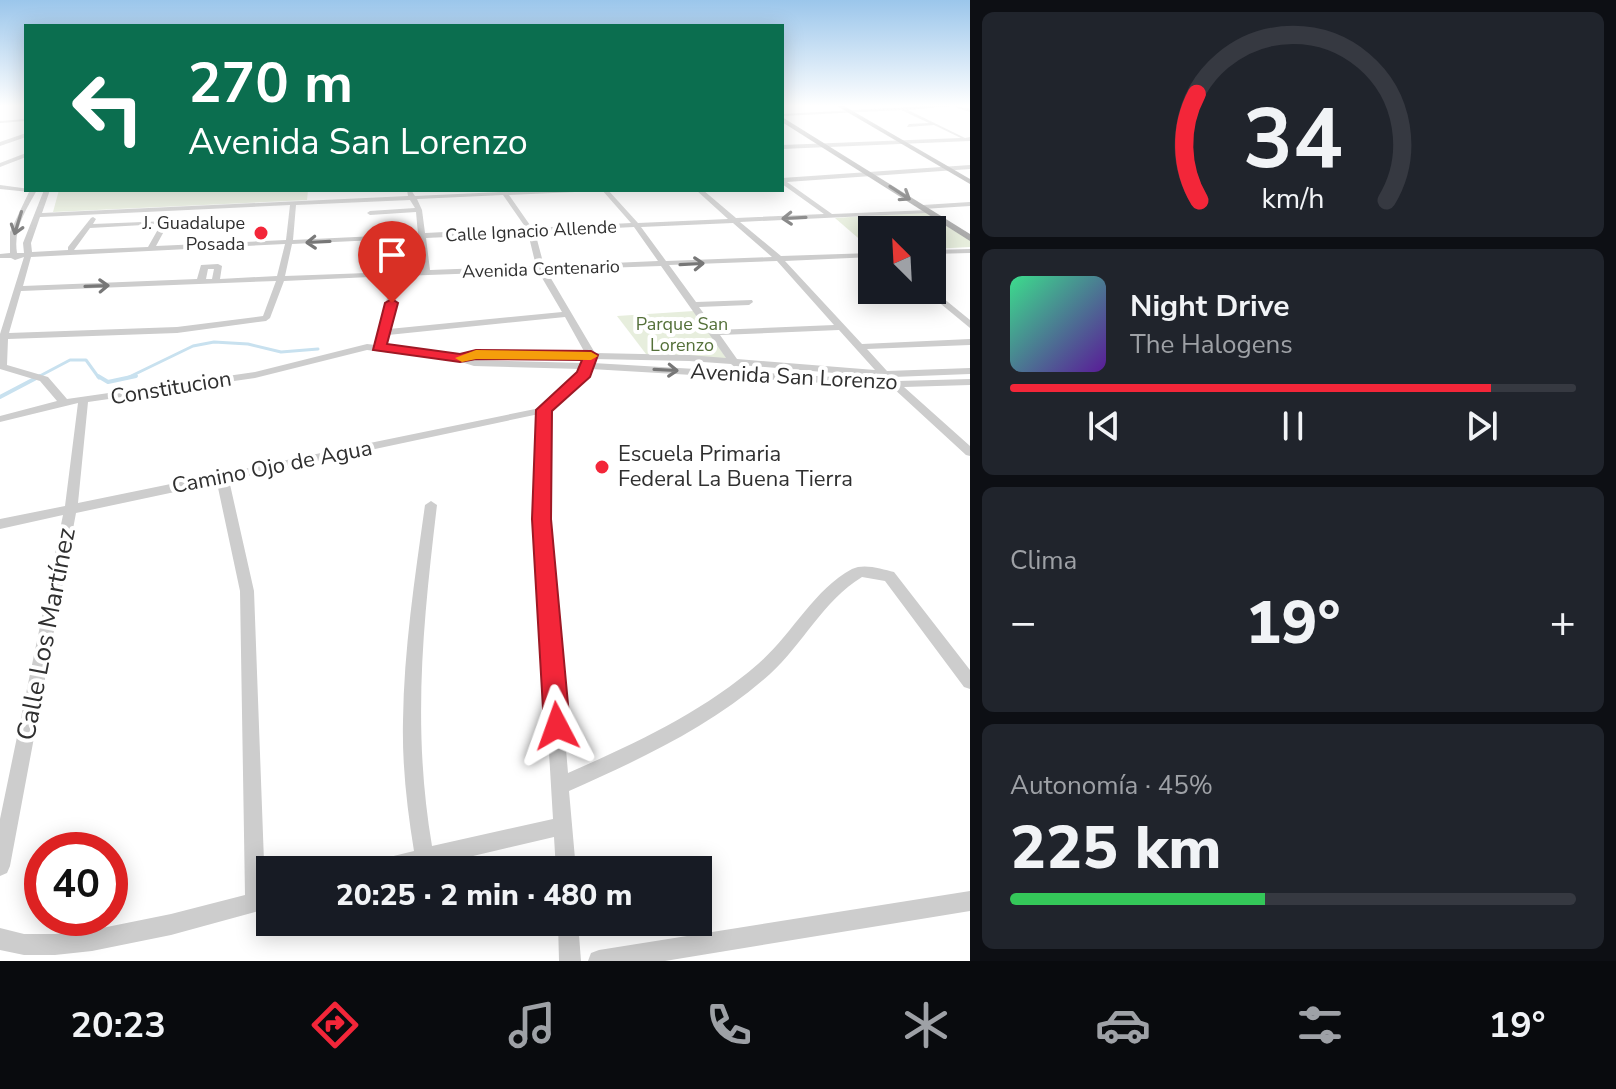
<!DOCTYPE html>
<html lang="es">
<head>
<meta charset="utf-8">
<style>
  :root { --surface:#171b24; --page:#20242c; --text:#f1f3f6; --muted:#9ea1a6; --line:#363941; --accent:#f32639 }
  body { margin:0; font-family:"Nunito Sans",sans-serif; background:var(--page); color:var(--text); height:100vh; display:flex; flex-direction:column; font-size:30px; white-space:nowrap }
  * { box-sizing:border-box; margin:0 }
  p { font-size:26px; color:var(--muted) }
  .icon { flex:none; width:44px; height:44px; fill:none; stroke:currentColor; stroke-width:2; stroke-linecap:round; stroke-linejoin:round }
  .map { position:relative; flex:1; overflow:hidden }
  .panel { display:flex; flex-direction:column; gap:12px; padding:12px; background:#0d0f14; width:646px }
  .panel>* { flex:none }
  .banner { position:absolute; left:24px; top:24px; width:760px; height:168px; border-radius:0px; box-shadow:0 4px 20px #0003; background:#0b6e4f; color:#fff; overflow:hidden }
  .needle { width:52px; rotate:336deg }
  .controls { position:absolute; left:858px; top:216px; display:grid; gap:16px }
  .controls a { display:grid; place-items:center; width:88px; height:88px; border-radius:0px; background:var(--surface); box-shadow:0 4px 20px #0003; font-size:40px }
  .speed { position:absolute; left:24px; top:832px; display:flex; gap:16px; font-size:40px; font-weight:700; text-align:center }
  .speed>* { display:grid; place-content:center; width:104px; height:104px; border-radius:50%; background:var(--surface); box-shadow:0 4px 20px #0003; line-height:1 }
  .speed .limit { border:12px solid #d22; background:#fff; color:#111 }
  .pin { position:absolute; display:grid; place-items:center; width:68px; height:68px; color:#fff; margin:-82px -34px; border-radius:50% 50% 50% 0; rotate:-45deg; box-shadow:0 0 8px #0007 }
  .pin .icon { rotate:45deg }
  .me { position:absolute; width:88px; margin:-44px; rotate:356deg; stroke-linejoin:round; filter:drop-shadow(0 0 6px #0008) }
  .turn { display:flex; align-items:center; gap:28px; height:168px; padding:0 32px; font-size:36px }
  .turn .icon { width:104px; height:104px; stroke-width:2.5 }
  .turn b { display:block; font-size:56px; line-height:68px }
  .big { font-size:60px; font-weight:800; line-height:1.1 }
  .panel .card { flex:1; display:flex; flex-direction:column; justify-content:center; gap:12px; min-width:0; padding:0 28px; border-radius:12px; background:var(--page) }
  .panel .dial { align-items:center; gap:0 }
  .dial svg { height:208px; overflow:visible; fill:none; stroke:var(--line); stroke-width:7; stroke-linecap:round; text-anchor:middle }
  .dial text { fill:var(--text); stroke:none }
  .song { display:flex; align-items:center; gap:24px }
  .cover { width:96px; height:96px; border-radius:12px; background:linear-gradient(135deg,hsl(150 70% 55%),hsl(270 70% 35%)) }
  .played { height:8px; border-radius:4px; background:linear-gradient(90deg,var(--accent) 85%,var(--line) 85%) }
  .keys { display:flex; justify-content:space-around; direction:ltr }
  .heat { display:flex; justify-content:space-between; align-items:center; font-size:44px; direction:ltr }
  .charge { height:12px; border-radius:6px; background:linear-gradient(90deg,#34c759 45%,var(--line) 0) }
  .trip { position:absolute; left:256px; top:856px; width:456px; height:80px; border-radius:0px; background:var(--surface); box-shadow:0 4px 20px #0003; font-weight:800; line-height:80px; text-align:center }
  .tab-bar { display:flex; height:128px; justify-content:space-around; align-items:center; background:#090b0e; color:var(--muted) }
  .tab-bar .icon { width:56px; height:56px }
  .tab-bar .active { color:var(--accent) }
  .tab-bar b { font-size:36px; color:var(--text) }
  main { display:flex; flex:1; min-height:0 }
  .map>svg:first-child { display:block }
</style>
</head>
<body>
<main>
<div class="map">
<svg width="970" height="961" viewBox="0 0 970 961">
  <rect width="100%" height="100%" fill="#fff"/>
  <g fill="#e7eedd">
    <path d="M59 190H308L307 200 53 212Z"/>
    <path d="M929 212 970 239V247L932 249V230H872V250L835 218Z"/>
    <path d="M694 311 727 359 646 354 617 316Z"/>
  </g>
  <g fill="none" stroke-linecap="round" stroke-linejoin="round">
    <g stroke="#c8e1ef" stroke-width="3">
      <path d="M36 378 70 360H86L99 378"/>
      <path d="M127 378 193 346 214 342 248 344 281 352 318 349"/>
    </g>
    <g stroke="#c8e1ef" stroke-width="4">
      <path d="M98 376 108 382 136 376"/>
      <path d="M0 397 40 376"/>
    </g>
    <g fill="#cdcdcd" fill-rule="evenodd">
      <path d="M928 106H951L908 110 965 138 970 137V141L782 149V145L961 138 934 125 907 127 909 124 929 123 901 110 782 116V114Z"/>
      <path d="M955 106 970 109V112L955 107Z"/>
      <path d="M26 119V121L0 123V121Z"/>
      <path d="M26 133V137L0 146V142Z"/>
      <path d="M26 153V157L0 167V163Z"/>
      <path d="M970 165V169L787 182 832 214 930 210 931 211 928 213 740 222 781 256 872 253V257L785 261 862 344 970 339V345L867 349 887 371 970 368V374L893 377 898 381 970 379V385L904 387 970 446V456L966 455 892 387 591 369 588 376 549 411 547 519 568 773C634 744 703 712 758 664 792 635 813 590 852 569 864 563 882 569 894 572L970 670V689L964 687 885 581 862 577C823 601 803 644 770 674 712 726 639 760 569 791L576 870H556L554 837 414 870H362L365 863 414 851C407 808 402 765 403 721 404 648 415 577 425 505L431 501 437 505C423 623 412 728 432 846L553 819 535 519 539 414 229 480 254 591 265 889 270 888V908L171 935 92 951 55 955H24L0 950V928L24 934H55L92 930 171 914 245 895 240 591 217 483 76 513 10 866 7 873 0 876V819L63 515 0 529V519L65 506 78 403 0 422V416L57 401 40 381 0 369V334L24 257 15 260 11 258H0V254L10 253V232L29 192 0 189V185L37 190C26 210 13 229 17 253H24L23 243 44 190H50L42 213 408 196 407 190H411L415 196 500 192 499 190H578L575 192 509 195 532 228 631 223 602 190H608L638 223 728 219 696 190H703L736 218 824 214 782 184V178ZM503 195 526 228 425 233 422 210 417 199ZM410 200 415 208 370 211 367 213 370 215 416 212 418 234 293 240 296 205ZM290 205 286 240 156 246 169 222 168 221 93 224 96 219 93 217 91 218 68 247V250L32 252 31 243 40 217ZM733 223 772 257 666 261 641 227ZM161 224 148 247 74 250 90 228ZM634 227 658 261 544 266 535 232ZM528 233 536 266 430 270 426 238ZM418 238 422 271 285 276 292 244ZM285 244 277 276 220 279 222 266 218 264 201 265 197 279 23 286 31 257ZM777 261 834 325 716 330 699 307 749 305 753 302 752 300 696 302 669 265ZM661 266 726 358 689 355 595 353 546 270ZM208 269H214L212 279H206ZM538 271 562 312 389 329 401 276ZM392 276 378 337 380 339H386L388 335 565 317 585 353 476 351 460 355 367 344 255 372 67 399 48 377 7 365 8 339 177 333 266 321 270 318 284 281ZM276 281 263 316 177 327 9 333 21 291ZM839 330 875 370 737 359 720 335ZM367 350 458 361 474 366 581 369 580 373 540 408 78 503 88 402 255 378ZM476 357 585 359 583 363 475 360 470 358ZM594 359 689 361 731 364 736 368 741 365 881 377 885 380 593 363Z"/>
      <path d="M970 202V206L923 209 920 207 923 205Z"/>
      <path d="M970 249V253L932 254V250Z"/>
      <path d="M932 289 970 320V328L924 290Z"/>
      <path d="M970 891V911L665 961H588L591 953 599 950Z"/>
      <path d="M558 922H578L581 961H559Z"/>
    </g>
    <g fill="#a8a8a8" fill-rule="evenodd">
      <path d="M837 106H844L970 179V184Z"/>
      <path d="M782 117 970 234V241L782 122Z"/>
    </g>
  </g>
  <defs><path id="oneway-shaft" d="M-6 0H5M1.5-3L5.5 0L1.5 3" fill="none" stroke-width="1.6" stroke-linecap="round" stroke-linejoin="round" transform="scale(2)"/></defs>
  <use stroke="#606060" href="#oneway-shaft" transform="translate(900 193) rotate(33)"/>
  <g stroke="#777">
    <use href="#oneway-shaft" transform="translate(794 218) rotate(177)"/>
    <use href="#oneway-shaft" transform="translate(18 223) rotate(107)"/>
    <use href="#oneway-shaft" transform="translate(318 242) rotate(177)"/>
    <use href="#oneway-shaft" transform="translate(692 264) rotate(-3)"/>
    <use href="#oneway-shaft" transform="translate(97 286) rotate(-2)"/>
    <use href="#oneway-shaft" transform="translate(666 370) rotate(3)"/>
  </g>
  <linearGradient id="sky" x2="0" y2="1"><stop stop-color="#9bc6eb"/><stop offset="0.44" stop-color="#fff"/><stop offset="1" stop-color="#fff" stop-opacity="0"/></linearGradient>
  <rect width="970" height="240" fill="url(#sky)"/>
  <path fill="#f32639" stroke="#9e1925" stroke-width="2" d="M392 299 398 303 387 344 460 354 476 350 591 351 598 355 590 377 552 411 551 519 570 726 566 735 557 738 548 735 544 726 532 519 536 410 577 372 582 360 476 359 460 362 373 350 385 303Z"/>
  <path fill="#f59e0b" d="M476 350 591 352 598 356 591 360 476 359 462 362 455 358Z"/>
  <g fill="#f32639" stroke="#fff" stroke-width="3">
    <circle cx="261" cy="233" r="8"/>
    <circle cx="602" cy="467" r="8"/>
  </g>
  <g text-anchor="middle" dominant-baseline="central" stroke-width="8" stroke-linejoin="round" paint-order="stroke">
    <g font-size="18" fill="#303030" stroke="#fff" text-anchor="end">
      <text x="245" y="223">J. Guadalupe<tspan x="245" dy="21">Posada</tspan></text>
    </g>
    <g font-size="18" fill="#303030" stroke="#fff">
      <text transform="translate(531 231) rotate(-3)">Calle Ignacio Allende</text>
      <text transform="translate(541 269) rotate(-2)">Avenida Centenario</text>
    </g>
    <g font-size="18" fill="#547039" stroke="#fff">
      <text x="682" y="324">Parque San<tspan x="682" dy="21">Lorenzo</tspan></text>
    </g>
    <g font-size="22" fill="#303030" stroke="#fff">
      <text transform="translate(794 377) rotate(3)">Avenida San Lorenzo</text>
      <text transform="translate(171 388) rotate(-9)">Constitucion</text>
      <text transform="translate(272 467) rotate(-11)">Camino Ojo de Agua</text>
    </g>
    <g font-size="22" fill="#303030" stroke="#fff" text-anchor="start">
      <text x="618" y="454">Escuela Primaria<tspan x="618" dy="25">Federal La Buena Tierra</tspan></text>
    </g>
    <g font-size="26" fill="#303030" stroke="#fff">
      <text transform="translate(46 634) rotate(-79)">Calle Los Martínez</text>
    </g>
  </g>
</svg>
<div class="controls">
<a><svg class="needle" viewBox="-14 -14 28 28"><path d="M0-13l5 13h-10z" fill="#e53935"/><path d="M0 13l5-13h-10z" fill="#9ea1a6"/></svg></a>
</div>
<div class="speed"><div class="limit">40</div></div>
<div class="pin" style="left:392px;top:303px;background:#d93025"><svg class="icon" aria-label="arrive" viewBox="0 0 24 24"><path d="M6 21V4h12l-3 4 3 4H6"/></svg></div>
<svg class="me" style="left:557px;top:726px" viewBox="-20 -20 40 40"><path d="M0-17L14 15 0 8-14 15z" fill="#f32639" stroke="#fff" stroke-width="4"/></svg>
<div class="trip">20:25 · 2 min · 480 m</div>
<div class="banner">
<div class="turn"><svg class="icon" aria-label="left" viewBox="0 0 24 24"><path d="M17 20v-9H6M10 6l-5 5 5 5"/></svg><div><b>270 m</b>Avenida San Lorenzo</div></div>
</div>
</div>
<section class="panel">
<div class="card dial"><svg viewBox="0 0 100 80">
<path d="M14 69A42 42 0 1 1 86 69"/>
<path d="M14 69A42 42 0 0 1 13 28" stroke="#f32639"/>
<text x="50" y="56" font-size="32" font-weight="700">34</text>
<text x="50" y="72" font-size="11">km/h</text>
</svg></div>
<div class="card">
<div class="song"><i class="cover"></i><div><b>Night Drive</b><p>The Halogens</p></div></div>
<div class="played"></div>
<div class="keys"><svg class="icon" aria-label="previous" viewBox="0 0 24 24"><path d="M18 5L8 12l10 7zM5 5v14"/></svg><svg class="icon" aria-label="pause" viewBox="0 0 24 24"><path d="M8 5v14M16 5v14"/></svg><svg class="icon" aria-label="next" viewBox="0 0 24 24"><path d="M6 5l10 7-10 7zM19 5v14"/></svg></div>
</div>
<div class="card"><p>Clima</p>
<div class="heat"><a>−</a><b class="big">19°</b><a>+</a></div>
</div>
<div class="card"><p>Autonomía · 45%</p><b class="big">225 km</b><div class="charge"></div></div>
</section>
</main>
<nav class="tab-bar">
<b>20:23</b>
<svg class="icon active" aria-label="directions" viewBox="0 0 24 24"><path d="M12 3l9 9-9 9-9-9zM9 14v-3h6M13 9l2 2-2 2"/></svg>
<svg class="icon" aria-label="music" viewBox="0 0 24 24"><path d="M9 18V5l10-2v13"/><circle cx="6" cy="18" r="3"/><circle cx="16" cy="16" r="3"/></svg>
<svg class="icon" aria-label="phone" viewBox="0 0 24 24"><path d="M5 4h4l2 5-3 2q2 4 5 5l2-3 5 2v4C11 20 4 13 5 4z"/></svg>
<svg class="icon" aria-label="climate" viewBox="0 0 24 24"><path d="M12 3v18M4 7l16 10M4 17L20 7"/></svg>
<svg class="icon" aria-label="car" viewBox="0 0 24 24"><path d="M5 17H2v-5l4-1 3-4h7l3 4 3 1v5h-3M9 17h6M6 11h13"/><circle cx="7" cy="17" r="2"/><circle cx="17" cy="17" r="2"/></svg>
<svg class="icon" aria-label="filters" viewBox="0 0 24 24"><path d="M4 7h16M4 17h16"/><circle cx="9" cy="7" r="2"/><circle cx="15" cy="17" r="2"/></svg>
<b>19°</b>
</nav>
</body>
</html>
